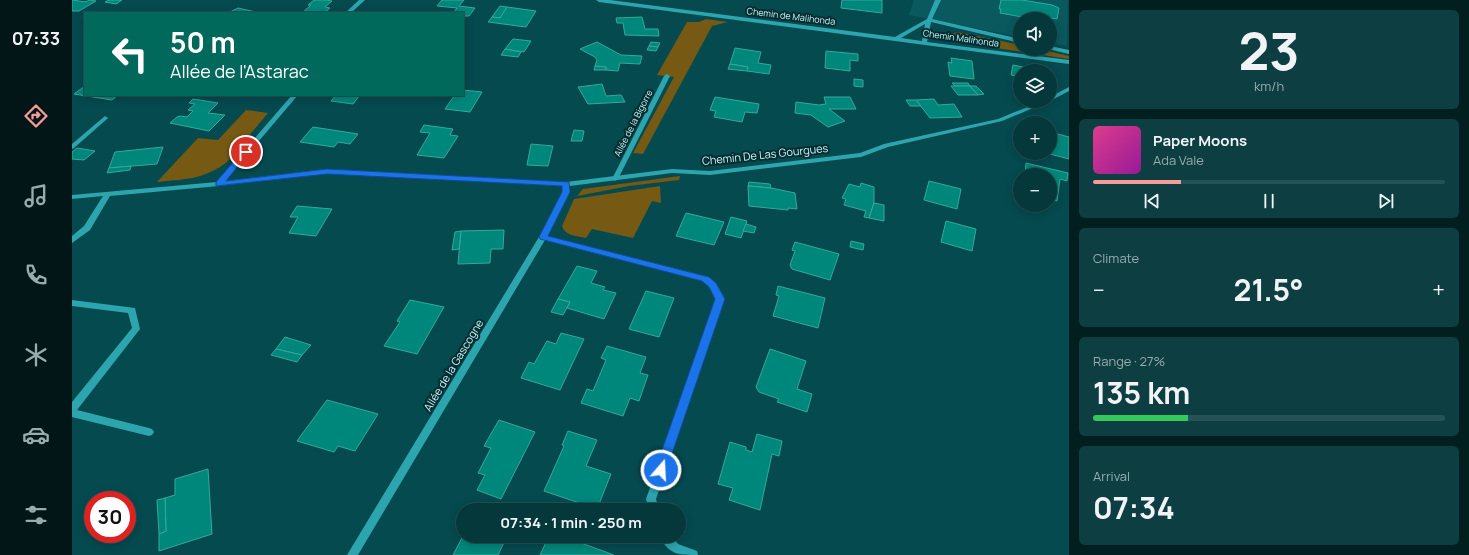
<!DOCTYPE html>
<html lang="en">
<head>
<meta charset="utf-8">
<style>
  :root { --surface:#04383b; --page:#0d3f42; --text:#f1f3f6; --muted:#97acaf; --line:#255255; --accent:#f59c96 }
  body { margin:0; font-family:Manrope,sans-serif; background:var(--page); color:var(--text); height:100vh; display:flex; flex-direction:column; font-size:15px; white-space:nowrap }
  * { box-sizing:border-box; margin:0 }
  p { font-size:13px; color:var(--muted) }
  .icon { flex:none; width:22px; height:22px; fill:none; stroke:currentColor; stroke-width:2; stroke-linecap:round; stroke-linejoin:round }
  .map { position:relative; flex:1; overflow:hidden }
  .drawer { display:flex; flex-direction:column; gap:10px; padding:10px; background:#021f20; width:400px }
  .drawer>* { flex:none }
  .top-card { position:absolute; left:12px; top:12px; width:380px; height:84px; border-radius:0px; box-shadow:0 2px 10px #0003,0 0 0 1px var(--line); background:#00695c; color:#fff; overflow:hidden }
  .fabs { position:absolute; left:941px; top:12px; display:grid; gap:8px }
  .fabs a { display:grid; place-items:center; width:44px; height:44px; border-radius:50%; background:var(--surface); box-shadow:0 2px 10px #0003,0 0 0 1px var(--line); font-size:20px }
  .speed { position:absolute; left:12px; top:491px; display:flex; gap:8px; font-size:20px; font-weight:700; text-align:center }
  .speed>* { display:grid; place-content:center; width:52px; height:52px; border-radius:50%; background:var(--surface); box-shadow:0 2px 10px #0003,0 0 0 1px var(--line); line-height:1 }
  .speed .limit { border:6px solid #d22; background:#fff; color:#111 }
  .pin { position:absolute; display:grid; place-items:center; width:34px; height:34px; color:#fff; margin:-17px; border:2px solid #fff; border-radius:50%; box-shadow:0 1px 4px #0007 }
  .me { position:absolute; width:44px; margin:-22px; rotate:19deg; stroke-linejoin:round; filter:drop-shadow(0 0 3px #0008) }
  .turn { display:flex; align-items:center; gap:14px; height:84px; padding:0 20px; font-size:18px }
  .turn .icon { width:52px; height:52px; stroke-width:2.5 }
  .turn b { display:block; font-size:28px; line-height:34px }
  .big { font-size:30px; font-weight:700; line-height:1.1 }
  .drawer .widget { flex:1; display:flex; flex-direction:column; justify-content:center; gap:6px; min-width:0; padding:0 14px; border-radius:6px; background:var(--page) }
  .drawer .dial { align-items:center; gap:0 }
  .dial b { font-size:52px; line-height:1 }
  .song { display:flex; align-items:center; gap:12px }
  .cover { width:48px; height:48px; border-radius:6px; background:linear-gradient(135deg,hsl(330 70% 55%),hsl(300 70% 35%)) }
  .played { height:4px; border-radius:2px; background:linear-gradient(90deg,var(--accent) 25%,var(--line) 25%) }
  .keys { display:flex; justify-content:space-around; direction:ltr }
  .heat { display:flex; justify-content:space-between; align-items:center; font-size:22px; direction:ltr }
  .charge { height:6px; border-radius:3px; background:linear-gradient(90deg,#34c759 27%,var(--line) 0) }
  .trip { position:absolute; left:384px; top:503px; width:230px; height:40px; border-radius:20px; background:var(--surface); box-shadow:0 2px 10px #0003,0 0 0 1px var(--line); font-weight:700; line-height:40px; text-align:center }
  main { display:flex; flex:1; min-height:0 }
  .dock { display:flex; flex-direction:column; width:72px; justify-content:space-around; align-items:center; background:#021618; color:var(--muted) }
  .dock .icon { width:28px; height:28px }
  .dock .selected { color:var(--accent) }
  .dock b { font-size:18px; color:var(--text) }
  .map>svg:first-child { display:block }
</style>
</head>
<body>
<main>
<nav class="dock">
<b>07:33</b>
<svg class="icon selected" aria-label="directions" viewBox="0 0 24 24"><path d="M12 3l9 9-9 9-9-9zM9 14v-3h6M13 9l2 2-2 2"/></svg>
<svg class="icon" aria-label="music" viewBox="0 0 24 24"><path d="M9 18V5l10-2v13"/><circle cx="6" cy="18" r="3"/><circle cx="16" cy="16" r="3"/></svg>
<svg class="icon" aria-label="phone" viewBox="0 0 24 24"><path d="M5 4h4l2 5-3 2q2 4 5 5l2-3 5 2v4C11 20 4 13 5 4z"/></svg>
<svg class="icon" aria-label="climate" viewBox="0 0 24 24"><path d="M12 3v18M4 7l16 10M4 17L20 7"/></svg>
<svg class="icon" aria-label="car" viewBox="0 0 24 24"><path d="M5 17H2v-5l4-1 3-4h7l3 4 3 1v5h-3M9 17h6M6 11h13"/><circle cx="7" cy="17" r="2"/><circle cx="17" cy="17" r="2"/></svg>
<svg class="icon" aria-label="filters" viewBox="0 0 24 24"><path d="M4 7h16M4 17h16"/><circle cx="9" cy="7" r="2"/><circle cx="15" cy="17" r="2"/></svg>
</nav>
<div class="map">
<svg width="997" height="555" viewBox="0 0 997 555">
  <rect width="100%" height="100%" fill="#054a4f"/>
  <path fill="#09595f" d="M842 0H996L995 46 978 43V19H948V37L837 15Z"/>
  <g fill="#765913">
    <path d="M634 19 656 22 640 26 571 154 561 153 602 77 585 75 615 22H627Z"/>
    <path d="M885 32 948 45V49H967L997 56V59L891 43 881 37 880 34Z"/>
    <path d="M174 110 196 113 155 162C131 180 113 179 85 182L126 138 146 140Z"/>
    <path d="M608 176 607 180 557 186 505 196 511 189Z"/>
    <path d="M588 186 589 203 580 201 561 238 520 229 514 238C505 236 493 236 490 226L502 199Z"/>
  </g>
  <g fill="#00877b" stroke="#36a89b">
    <path d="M0 0 14 2 17 0 24 1 7 11H0Z"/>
    <path d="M37 0H50L44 4 33 2Z"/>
    <path d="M242 0H254L260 1 253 7 258 8 252 13H230L239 5H236Z"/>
    <path d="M370 0H392L387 6 403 8 397 16H391V13H381L385 8 365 6Z"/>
    <path d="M770 0H810V13L769 8Z"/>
    <path d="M929 0H950L980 5 987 8 985 19 957 15 956 18 928 13 929 9H927Z"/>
    <path d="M428 6 435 7 428 18 420 17Z"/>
    <path d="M435 7 464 11 454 27 416 22 420 17 428 18Z"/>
    <path d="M166 8 184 12 156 13Z"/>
    <path d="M570 17 573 29H586L587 36 553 35 551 23H545L544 18Z"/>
    <path d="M441 39 459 41 452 52 433 49Z"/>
    <path d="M525 42 549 55 570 56 568 64 548 63 546 71 534 70V67L523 66 525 60 523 57 508 49Z"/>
    <path d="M579 42 588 43 586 47 577 46Z"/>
    <path d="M577 46 586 47 584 51 575 50Z"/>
    <path d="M663 48 689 52 686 63 699 65 697 74 675 71 676 67 658 64Z"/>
    <path d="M433 49 449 52 446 57 429 55Z"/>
    <path d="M754 51 786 54V61L778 60V71L753 68Z"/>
    <path d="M879 58 900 61 902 79 878 76 876 62 880 63Z"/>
    <path d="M658 64 676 67 675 71 656 69Z"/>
    <path d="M941 65 966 70 965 71H948V77L939 75Z"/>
    <path d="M523 66 534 67V70H522Z"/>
    <path d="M782 79 791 80V87L782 86Z"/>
    <path d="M880 83H896L898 86H883Z"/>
    <path d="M530 84 534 96 549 95 553 102 516 104 506 87Z"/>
    <path d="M13 86V95H46L40 100 2 94Z"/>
    <path d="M879 86H898L906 95H886Z"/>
    <path d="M898 86H904L912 94 906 95Z"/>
    <path d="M391 90 410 92 398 112 373 109 382 96 375 95H391Z"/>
    <path d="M264 95H288L281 104 259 101Z"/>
    <path d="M643 97 687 104 685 113 673 112 670 122 642 117 644 111 638 110Z"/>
    <path d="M752 97H778L784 109H757L773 121 756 127 739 115 723 113 724 102 747 105 754 104Z"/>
    <path d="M121 99 146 103 136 113 153 115 137 131 98 123 105 117 108 116 115 117 121 111 116 110 123 104 117 103Z"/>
    <path d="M862 99 866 105 882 104 890 117 858 118 844 100Z"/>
    <path d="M834 100H844L849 106H838Z"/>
    <path d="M352 125 381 129 378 135 386 136 372 158 345 155 358 133 348 132Z"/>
    <path d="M241 127 286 134 278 144 266 142 262 147 228 142Z"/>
    <path d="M502 130 512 131 510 141H499Z"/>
    <path d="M982 133 997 137V159L974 153H978V138H981Z"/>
    <path d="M459 144 481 146 476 166 455 165Z"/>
    <path d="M91 147 85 164 37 168 43 152Z"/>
    <path d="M5 148 23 151 12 160 0 159V152Z"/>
    <path d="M954 163 996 173 995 181 988 179 985 201 978 199V175H953Z"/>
    <path d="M59 166 58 170 35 173 37 168Z"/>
    <path d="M857 181 889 189 885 209 852 200Z"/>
    <path d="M677 182 698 184 699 188 676 186Z"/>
    <path d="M789 183 802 187V203L797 218 792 217 794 211 772 205 774 199 770 198 777 184 788 187Z"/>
    <path d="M676 186 699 188 723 193 725 209 716 208V210L677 206Z"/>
    <path d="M802 203 812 205V221L797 218Z"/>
    <path d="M225 206 260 209 244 236 217 233 226 217H218Z"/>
    <path d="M614 213 652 222 642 245 604 236Z"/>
    <path d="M659 217 675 221 669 238 653 234Z"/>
    <path d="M874 221 904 229 900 251 869 242Z"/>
    <path d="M674 224 684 227 682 233 671 231Z"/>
    <path d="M432 230 431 249H419L418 263 386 264 389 231Z"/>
    <path d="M389 231 387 249 380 250 383 232Z"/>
    <path d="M779 241 792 244 791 250 778 247Z"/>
    <path d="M723 242 767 254 758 280 720 269 718 265 723 251 720 250Z"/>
    <path d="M505 266 525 271 519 283 533 287 531 290 544 293 532 319 495 308 498 302 486 299Z"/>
    <path d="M706 286 753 298 746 328 701 316 707 296 704 295Z"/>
    <path d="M574 291 602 298 587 337 557 329Z"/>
    <path d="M486 299 498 302 491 315 479 312Z"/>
    <path d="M338 300 372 307 345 354 312 346 328 322 325 321Z"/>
    <path d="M489 333 512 339 488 390 449 378 457 362 462 364 475 341 484 344Z"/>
    <path d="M213 337 239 345 230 355 204 349Z"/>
    <path d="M535 346 574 357 568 373 576 375 567 401 558 398 551 416 509 403 515 389 521 391 534 360 529 358Z"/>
    <path d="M204 349 230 355 225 362 199 355Z"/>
    <path d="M698 349 734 361 725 389 740 394 735 412 705 402 707 399 687 392 684 387Z"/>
    <path d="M255 400 306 414 283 451 266 446 262 452 225 441Z"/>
    <path d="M427 420 463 432 429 499 405 490 413 475 406 473 419 448 412 446Z"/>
    <path d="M496 431 525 440 514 466 539 474 525 509 472 491 492 446 490 445Z"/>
    <path d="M685 434 710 441 707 456 700 454 688 510 657 500 661 488 646 484 658 442 674 447V450L680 452Z"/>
    <path d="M136 469 140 534 87 551V534L94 531 93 498 103 495V479Z"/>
    <path d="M93 498 94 531 87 534 85 500Z"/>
    <path d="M444 504 461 510H442Z"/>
    <path d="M391 536H435L426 555H381Z"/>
    <path d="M477 536H490L542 555H468Z"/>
  </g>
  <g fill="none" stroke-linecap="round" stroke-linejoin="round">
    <g fill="#2da5af" fill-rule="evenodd">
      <path d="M595 74 598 76 546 179 543 181 541 180 540 179 592 76Z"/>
      <path d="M33 116 36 118 35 119 2 148 0 149V144Z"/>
    </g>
    <g fill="#2da5af" fill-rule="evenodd">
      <path d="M287 0H293L279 13H273Z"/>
      <path d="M524 0H538L823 37 855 19 863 0H869L860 19 948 39V43L859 22 855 42 997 60V64L527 2ZM853 24 850 41 829 38Z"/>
      <path d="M978 46 997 50V54L976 49H978Z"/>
      <path d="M997 87V91L978 101V97Z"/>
      <path d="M220 95H226L153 181 255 169 494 182 600 169 638 171 788 153 812 144 926 119 970 101H978L930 121 816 147 789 157 638 175 600 173 498 186V192L475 236 636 277 644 283 652 299 584 499 587 510H577L574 499 644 299 638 287 630 281 473 240 286 555H275L467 237 490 192V186L255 173 147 186 38 196 18 230 0 243V236L12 226 31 196 0 199V195L145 182Z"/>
      <path d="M0 300 63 308 68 329 5 410 77 428 80 429 82 432 80 435 77 436 0 417V402L60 328 56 313 0 306Z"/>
      <path d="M588 536H600L606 544 625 551 626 555C607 555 596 555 588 536Z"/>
    </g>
  </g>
  <path fill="#1a73e8" stroke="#114b97" d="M174 150 177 152 154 181 255 169 497 182 498 192 476 236 637 277 644 283 653 299 593 474 589 476 585 474 583 470 643 299 637 287 630 281 468 239 467 237 490 192V186L255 174 144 186V182L171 151Z"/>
  <g text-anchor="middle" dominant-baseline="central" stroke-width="4" stroke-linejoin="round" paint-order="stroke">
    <g font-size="9" fill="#c4f6fb" stroke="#072d30">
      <text transform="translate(719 16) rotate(7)">Chemin de Malihonda</text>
      <text transform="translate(889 38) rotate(8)">Chemin Malihonda</text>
      <text transform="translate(561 123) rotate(-63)">Allée de la Bigorre</text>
    </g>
    <g font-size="11" fill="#c4f6fb" stroke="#072d30">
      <text transform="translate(693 154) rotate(-6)">Chemin De Las Gourgues</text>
      <text transform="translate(381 365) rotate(-59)">Allée de la Gascogne</text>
    </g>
  </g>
</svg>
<div class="fabs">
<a><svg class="icon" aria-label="sound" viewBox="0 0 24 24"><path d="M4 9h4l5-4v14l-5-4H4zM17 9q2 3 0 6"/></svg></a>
<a><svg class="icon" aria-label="layers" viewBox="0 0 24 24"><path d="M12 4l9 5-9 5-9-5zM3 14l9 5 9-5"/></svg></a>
<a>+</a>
<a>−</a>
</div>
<div class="speed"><div class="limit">30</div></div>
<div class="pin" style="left:174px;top:152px;background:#d93025"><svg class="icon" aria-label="arrive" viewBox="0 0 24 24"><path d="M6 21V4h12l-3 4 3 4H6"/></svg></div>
<svg class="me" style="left:589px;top:470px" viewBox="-20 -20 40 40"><circle r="17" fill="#1a73e8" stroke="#fff" stroke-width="3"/><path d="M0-11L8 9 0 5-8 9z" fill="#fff"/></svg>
<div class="trip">07:34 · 1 min · 250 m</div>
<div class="top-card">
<div class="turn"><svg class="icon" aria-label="left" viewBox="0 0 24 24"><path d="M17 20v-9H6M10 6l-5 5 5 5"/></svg><div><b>50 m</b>Allée de l'Astarac</div></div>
</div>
</div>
<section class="drawer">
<div class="widget dial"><b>23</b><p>km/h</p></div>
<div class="widget">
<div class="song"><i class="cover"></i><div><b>Paper Moons</b><p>Ada Vale</p></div></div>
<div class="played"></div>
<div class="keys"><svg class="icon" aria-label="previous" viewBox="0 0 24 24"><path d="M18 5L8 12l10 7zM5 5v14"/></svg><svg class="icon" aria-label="pause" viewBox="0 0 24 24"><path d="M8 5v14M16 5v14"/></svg><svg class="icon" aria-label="next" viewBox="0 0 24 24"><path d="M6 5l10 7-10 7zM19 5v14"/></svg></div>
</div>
<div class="widget"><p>Climate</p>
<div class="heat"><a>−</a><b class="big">21.5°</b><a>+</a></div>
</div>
<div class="widget"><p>Range · 27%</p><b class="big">135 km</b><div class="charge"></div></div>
<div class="widget"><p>Arrival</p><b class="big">07:34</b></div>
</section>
</main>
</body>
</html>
